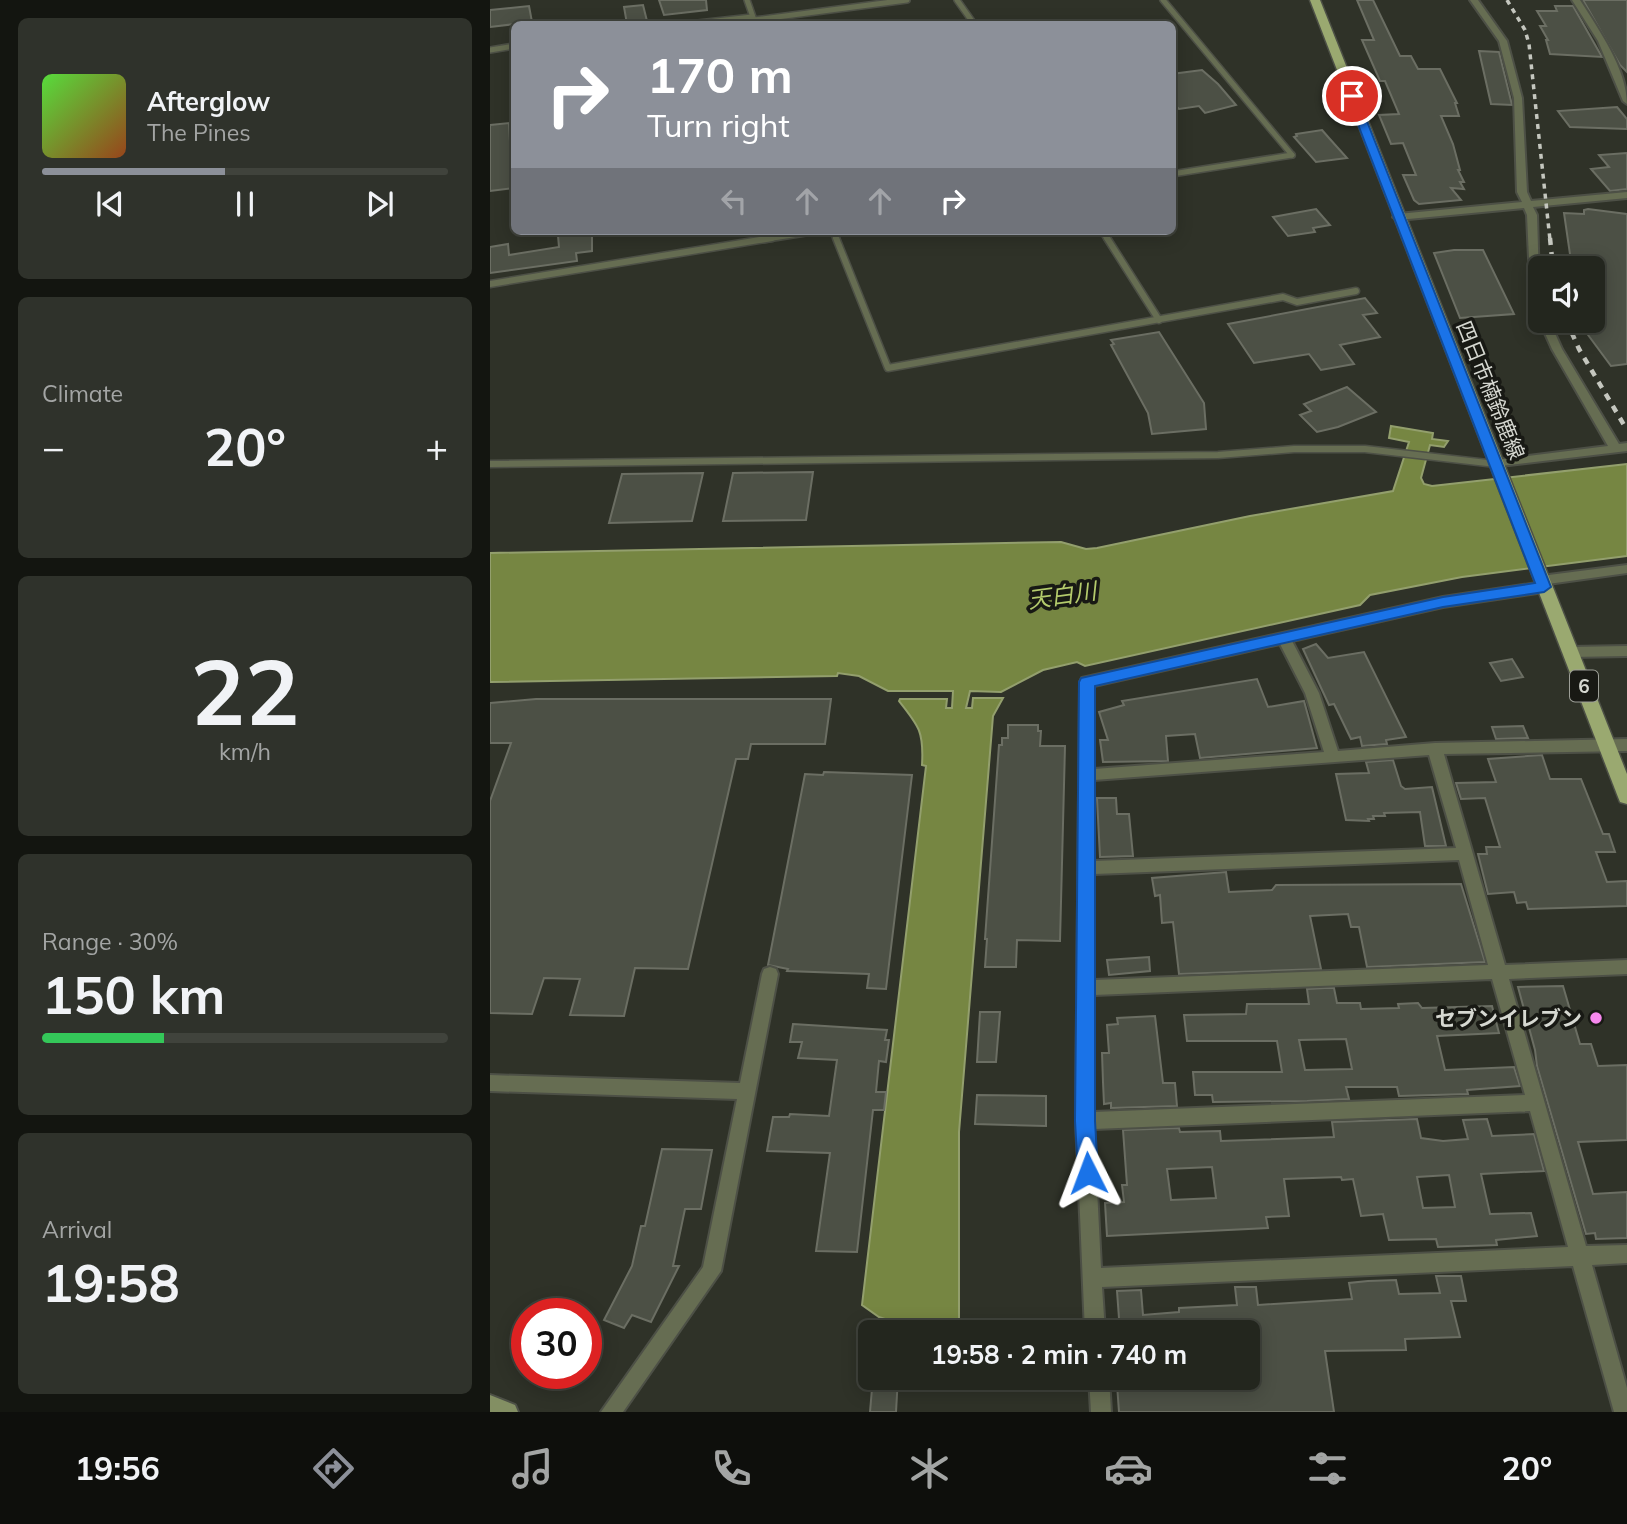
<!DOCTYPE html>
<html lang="en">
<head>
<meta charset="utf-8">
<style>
  :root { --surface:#23261e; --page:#2f322b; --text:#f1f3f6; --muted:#a3a5a4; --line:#40433c; --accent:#8c9099 }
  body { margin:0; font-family:Mulish,"Noto Sans JP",sans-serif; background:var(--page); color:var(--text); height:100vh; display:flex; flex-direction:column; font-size:26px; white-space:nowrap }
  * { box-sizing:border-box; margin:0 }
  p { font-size:23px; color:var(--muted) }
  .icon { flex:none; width:38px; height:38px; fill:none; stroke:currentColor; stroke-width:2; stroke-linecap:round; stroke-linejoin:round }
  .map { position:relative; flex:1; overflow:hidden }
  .details { display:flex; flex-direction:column; gap:18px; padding:18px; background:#131510; width:490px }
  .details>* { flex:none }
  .banner { position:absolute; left:21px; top:21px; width:665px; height:214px; border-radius:10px; box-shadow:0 4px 18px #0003,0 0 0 2px var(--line); background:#8c9099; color:#fff; overflow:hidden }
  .fabs { position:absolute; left:1038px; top:256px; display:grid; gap:14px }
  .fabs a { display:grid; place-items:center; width:77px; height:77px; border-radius:10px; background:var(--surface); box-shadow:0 4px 18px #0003,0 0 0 2px var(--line); font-size:35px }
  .speed { position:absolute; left:21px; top:1298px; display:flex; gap:14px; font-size:35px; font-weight:700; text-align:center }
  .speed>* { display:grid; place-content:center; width:91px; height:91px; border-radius:50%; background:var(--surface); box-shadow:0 4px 18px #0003,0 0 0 2px var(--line); line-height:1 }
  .speed .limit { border:10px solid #d22; background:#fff; color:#111 }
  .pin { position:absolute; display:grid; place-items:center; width:60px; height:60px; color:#fff; margin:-30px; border:4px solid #fff; border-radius:50%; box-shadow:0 2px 7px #0007 }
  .me { position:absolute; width:77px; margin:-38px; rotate:357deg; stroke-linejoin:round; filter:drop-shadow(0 0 5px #0008) }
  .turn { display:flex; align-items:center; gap:24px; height:147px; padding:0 21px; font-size:32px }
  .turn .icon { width:91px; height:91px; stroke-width:2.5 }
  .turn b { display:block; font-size:49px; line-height:60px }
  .lanes { display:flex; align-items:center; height:66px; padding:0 21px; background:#0003; justify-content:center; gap:35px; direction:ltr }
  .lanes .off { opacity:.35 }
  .big { font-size:52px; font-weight:700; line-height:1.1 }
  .details .widget { flex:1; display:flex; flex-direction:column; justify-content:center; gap:10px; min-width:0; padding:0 24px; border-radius:10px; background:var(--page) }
  .details .dial { align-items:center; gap:0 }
  .dial b { font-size:91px; line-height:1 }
  .song { display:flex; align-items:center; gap:21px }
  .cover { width:84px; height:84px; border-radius:10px; background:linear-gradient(135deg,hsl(110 70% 55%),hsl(20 70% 35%)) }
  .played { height:7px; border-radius:4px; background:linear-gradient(90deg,var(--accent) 45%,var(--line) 45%) }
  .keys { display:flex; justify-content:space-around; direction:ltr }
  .heat { display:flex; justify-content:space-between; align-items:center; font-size:38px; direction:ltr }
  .charge { height:10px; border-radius:5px; background:linear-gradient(90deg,#34c759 30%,var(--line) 0) }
  .trip { position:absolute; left:368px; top:1320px; width:402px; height:70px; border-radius:10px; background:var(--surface); box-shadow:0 4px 18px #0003,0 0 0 2px var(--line); font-weight:700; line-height:70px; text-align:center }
  .tab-bar { display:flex; height:112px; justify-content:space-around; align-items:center; background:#0e0f0c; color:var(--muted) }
  .tab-bar .icon { width:49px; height:49px }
  .tab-bar .on { color:var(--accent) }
  .tab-bar b { font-size:32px; color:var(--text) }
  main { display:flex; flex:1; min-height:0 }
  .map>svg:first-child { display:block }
</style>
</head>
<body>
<main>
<section class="details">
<div class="widget">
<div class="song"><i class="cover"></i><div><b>Afterglow</b><p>The Pines</p></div></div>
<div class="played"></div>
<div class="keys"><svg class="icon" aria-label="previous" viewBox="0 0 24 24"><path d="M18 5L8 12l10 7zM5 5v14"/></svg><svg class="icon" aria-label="pause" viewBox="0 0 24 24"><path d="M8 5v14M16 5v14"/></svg><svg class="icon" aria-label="next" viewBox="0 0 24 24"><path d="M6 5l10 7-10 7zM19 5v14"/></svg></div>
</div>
<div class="widget"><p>Climate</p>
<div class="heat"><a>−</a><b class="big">20°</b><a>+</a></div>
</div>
<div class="widget dial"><b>22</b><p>km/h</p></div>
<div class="widget"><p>Range · 30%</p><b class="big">150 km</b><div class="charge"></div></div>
<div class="widget"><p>Arrival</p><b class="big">19:58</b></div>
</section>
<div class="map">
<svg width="1137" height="1412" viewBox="0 0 1137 1412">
  <rect width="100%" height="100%" fill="#2f3228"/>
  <path fill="#768642" stroke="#939f6d" stroke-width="2" d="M901 426 943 433 942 439 958 441 954 447 940 445 931 478 934 484 942 486 1137 464V556L972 577 880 595 870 605 595 666 587 662 553 670 511 692 480 691 476 708H482L483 698H513L503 716 469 1132V1319H448L446 1332H429L422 1329 418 1332H409L415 1326 389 1317 372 1305 436 766 432 765C434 732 429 726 409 701L410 699H457L456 708H462L463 691H398L369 676 348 673 347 676 0 682V553L571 542 596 549 607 548 760 516 903 491 919 442 899 438Z"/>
  <g fill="#4c5045" stroke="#6b6e63" stroke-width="2" fill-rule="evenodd">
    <path d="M169 0H216L217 10 174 15Z"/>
    <path d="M867 0H883L910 56H921L928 69H950L967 103H965L969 116H951L963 144 970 170H968L974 182H970L974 189 961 188 971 200 929 204 924 200 913 175H926L913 143 901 144 889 115 909 114 895 81H890L872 40H884Z"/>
    <path d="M1093 0H1137V72L1130 65Z"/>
    <path d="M153 5 157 21 137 24 134 7Z"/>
    <path d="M39 6 42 22 0 27V10Z"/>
    <path d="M1065 6H1083L1112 57 1060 54 1056 40H1058L1050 26H1056L1047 11H1067Z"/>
    <path d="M989 51 1009 52 1022 105 1001 104Z"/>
    <path d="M712 70 728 84 746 105 715 113 709 106 689 109 682 102V74Z"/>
    <path d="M1127 107 1137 119V129L1080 127 1068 111Z"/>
    <path d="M19 123 20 142 24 141V188L0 191V125Z"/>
    <path d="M832 130 839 138 857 158 826 162 804 137 807 136 806 134Z"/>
    <path d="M1137 153V189L1120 191 1101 169 1119 167 1109 155Z"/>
    <path d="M826 209 840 225 823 228 825 232 798 236 783 217Z"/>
    <path d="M1098 209 1137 214V364L1121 366 1087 320H1102V268H1082L1074 213 1094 214V210Z"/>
    <path d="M102 232V251L86 253 87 261 0 273V247L18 244 19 255 69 247 68 236Z"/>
    <path d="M964 250H993L1024 314 970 318 944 253Z"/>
    <path d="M875 298 887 313 873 315 890 337 850 345 864 364 831 370 819 354 764 363 738 324Z"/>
    <path d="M669 332 714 403 716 429 662 434 658 413 621 345 624 344 621 340Z"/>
    <path d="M857 387 886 412 848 427 827 432 810 415 821 411 814 404Z"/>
    <path d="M323 472 316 520 233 521 243 473Z"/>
    <path d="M213 473 202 521 119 523 132 474Z"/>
    <path d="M826 644 838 658 874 652 916 737 896 740 897 744 872 746 870 737 861 739 844 704 839 705 813 649Z"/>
    <path d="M1022 659 1033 677 1011 681 1000 663Z"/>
    <path d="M767 679 778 707 814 701 827 748 710 758 705 734 676 736 678 761 613 762 610 740H618L609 712 634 705 632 701Z"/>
    <path d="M46 699H341L335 744H261L258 759H246L198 969 145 968 134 1016 80 1015 90 979 54 978 42 1014 0 1013V801L21 743H0V703Z"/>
    <path d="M518 725H548V731H551L550 746H575L570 941 527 940 526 967H495L497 939H495L509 745H512V738H518Z"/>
    <path d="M1033 726 1038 738 1006 739 1002 727Z"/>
    <path d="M1052 755 1060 779H1091L1113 834H1119L1125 852H1106L1117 882 1137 881V906L1038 909 1036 902 1027 903 1024 892 998 894 988 854H997L996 847H1010L995 798 971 799 966 783 1006 782 998 759Z"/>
    <path d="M903 760 911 786 915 789 942 787 956 846H935L930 812 894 813 895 816H883L884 819H878L879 821 856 820 846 774 879 773 876 762Z"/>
    <path d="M334 772 422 775 396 989 377 988 379 974 297 971 298 969 278 965 315 774 333 775Z"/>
    <path d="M607 798H626L627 814H639L643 856 610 857Z"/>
    <path d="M736 872 739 892 782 890 786 885 971 884 995 962 877 967 869 927H861L858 914 820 916 831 969 689 974 683 922 672 923 670 895 665 896 662 878Z"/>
    <path d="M659 957 660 971 619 975 617 960Z"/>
    <path d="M1073 986 1090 1044H1101L1108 1066 1137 1065V1140L1088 1142 1103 1194 1137 1192V1238L1106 1239 1105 1233 1096 1234 1047 1066 1045 1050 1028 987Z"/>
    <path d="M835 988H844L847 1003H870L871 1009 909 1008 908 1004 928 1003 932 1008 1002 1006 1009 1033 947 1036 955 1070 1024 1067 1030 1086 977 1090 978 1094 909 1096 907 1087H856L859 1099 817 1101 723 1102 722 1095H705L703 1072H792L787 1041H697L694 1015 756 1014 757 1004H819L817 989ZM856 1039 862 1069 815 1070 809 1040Z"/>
    <path d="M490 1012H510L506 1062H487Z"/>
    <path d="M665 1016 673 1083H685L687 1106 621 1108V1103L614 1104 613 1082 612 1053H619L617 1025 628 1024 627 1018Z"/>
    <path d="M303 1024 397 1030 395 1040H399L396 1062 389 1061 386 1092H396L394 1110H383L367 1252 326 1251 340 1153 277 1151 283 1117H299L300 1114 339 1116 347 1060 308 1058 312 1042H300Z"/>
    <path d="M487 1095 556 1096V1126L485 1124Z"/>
    <path d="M927 1119 931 1138 953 1141 978 1139 973 1120 997 1119 1002 1136 1044 1134 1054 1171 991 1174 1000 1214 1041 1213 1047 1236 1006 1240 1007 1245 948 1247 946 1239 899 1240 893 1214 871 1216 863 1179 852 1180 851 1177 794 1179 799 1216 776 1217 778 1228 617 1236 615 1203 634 1202 632 1185H637L633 1130 689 1128 690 1132 730 1131 731 1141 844 1137 842 1122ZM722 1167 726 1198 681 1200 677 1169ZM959 1175 965 1207 933 1208 927 1177Z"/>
    <path d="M172 1149 222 1150 211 1209H195L183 1266H189L161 1322 142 1315 134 1328 114 1320 142 1266 151 1226H155Z"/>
    <path d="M946 1276H971L976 1301H961L970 1337 915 1339 916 1350 835 1351 844 1412H629L627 1384 661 1382V1377H758V1332H630L627 1291 651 1290 653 1315 689 1312V1308L747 1305 745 1287H766L768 1305 862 1299 859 1283 878 1281 906 1280 909 1294 950 1293Z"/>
    <path d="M383 1377H408L406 1412H380Z"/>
  </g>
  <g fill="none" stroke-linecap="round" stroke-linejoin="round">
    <defs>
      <g id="lane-far1">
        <path d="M257 0 264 20"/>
        <path d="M467 0 484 24"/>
        <path d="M673 0 802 155"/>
        <path d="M264 20 417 0"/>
        <path d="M199 24 262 17"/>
        <path d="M0 50 24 46"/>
        <path d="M682 174 802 155"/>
        <path d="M343 231 347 240"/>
        <path d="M612 231 618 240"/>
        <path d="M271 240 328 231"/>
      </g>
      <g id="lane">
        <path d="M346 238 398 368 793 297 807 302 866 291"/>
        <path d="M617 238 669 320"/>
        <path d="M0 284 282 238"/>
        <path d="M0 464 728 455 804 449H875L1006 464"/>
      </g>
      <g id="street">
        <path d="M980 0H988L1017 41 1032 98 1037 192 1041 201 1137 192V198L1043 207 1047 215 1050 314 1046 313 1041 301 1037 215 1034 208 908 220 903 217 908 214 1032 202 1027 192 1024 98 1009 41Z"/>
        <path d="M1082 0H1090C1108 29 1137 69 1137 104L1133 101 1108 41Z"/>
        <path d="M1050 318V320H1059L1072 349 1129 444 1137 443V451L1002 467 1000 464 1006 460 1118 446 1062 349 1049 320Z"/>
        <path d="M1137 565V573L1058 584 1060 587 1054 592 953 607 802 641 829 693 848 751 945 743 1137 739V751L954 754 1015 965 1137 960V974L1019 979 1096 1246 1137 1245V1263L1102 1265 1137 1388V1412H1124L1083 1266 612 1287 615 1332H595L586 1121 590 682 592 678 953 597 1047 583 1045 580 1051 576ZM790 644 815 693 834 752 604 769V686ZM939 755 966 848 604 861V780ZM969 860 998 965 604 980V874ZM1002 979 1035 1095 604 1112V995ZM1040 1111 1078 1247 611 1268 604 1129Z"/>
        <path d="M1137 646V656L1080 657 1073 652 1080 647Z"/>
        <path d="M280 967 286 969 288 974 231 1271 133 1412H111L213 1267 247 1099 0 1091V1075L250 1083 272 974 274 969Z"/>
        <path d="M599 1377H619L621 1412H601Z"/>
      </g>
      <path id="secondary" d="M0 1395 25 1405 28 1412H0Z"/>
      <path id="primary" d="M820 0H830L1137 774V804L1130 802 1128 797Z"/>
    </defs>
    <use href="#lane-far1" stroke="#4d5046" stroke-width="8"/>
    <use href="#lane" stroke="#4d5046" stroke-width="9"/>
    <use href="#street" stroke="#4d5046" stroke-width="4"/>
    <use href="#secondary" stroke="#4d5046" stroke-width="4"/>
    <use href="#primary" stroke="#4d5046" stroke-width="3"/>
    <use href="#lane-far1" stroke="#666d52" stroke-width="5"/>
    <use href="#lane" stroke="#666d52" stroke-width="6"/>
    <use href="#street" fill="#666d52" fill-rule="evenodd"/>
    <use href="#secondary" fill="#838f63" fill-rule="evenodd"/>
    <use href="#primary" fill="#9aa970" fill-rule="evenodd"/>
    <path stroke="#c5c7bf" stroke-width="3.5" stroke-dasharray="5 5" stroke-linecap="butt" d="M1017 0 1035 30 1039 44 1060 240"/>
    <g stroke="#c5c7bf" stroke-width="4.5" stroke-dasharray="7 7" stroke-linecap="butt">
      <path d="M1060 238 1063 268"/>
      <path d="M1076 320 1089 349 1137 430"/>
    </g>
  </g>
  <path fill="#1a73e8" stroke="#114b97" stroke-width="2" d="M862 93 867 96 1061 587 1054 592 953 607 605 686V1121L608 1173 605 1180 598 1183 591 1180 588 1173 585 1121 589 682 591 678 953 597 1045 583 857 96Z"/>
  <circle fill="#f688ed" stroke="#181914" stroke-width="2.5" cx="1106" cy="1018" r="7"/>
  <g text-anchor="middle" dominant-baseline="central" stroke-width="7" stroke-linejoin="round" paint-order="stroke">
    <rect fill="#181914" stroke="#9d9f98" stroke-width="2" x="1080" y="670.5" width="28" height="31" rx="5"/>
    <g font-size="19" font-weight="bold" fill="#d6d8d1">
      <text x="1094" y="686">6</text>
    </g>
    <g font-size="21" fill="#d6d8d1" stroke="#181914">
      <text transform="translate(1001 390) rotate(68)">四日市楠鈴鹿線</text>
    </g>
    <g font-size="21" font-weight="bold" fill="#d6d8d1" stroke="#181914" text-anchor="end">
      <text x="1092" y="1018">セブンイレブン</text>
    </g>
    <g font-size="23" font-style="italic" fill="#b4cb6c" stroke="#181914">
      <text transform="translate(572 595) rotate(-8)">天白川</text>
    </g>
  </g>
</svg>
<div class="fabs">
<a><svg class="icon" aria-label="sound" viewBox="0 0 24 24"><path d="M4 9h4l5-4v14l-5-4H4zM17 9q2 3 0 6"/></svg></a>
</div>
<div class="speed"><div class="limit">30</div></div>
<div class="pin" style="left:862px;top:96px;background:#d93025"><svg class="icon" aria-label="arrive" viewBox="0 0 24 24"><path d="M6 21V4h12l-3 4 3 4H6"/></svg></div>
<svg class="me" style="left:598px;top:1173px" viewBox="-20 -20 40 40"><path d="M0-17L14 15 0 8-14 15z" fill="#1a73e8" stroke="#fff" stroke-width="4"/></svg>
<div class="trip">19:58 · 2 min · 740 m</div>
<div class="banner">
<div class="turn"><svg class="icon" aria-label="right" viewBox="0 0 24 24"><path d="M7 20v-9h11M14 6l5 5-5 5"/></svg><div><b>170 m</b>Turn right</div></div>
<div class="lanes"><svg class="icon off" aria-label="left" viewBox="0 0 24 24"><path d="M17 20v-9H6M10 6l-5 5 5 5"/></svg><svg class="icon off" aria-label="ahead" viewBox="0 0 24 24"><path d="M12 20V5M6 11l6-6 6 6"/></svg><svg class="icon off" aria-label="ahead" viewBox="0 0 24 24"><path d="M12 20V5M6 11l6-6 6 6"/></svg><svg class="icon" aria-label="right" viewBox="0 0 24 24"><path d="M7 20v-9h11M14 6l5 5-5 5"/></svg></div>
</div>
</div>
</main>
<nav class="tab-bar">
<b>19:56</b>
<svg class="icon on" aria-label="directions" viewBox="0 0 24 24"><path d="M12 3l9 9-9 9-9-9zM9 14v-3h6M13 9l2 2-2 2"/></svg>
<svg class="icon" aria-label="music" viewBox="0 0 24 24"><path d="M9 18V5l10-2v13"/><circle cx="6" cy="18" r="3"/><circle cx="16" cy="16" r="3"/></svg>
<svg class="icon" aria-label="phone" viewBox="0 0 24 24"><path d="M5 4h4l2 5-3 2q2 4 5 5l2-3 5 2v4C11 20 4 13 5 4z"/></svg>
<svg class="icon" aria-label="climate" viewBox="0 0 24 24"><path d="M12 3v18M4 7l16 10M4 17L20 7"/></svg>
<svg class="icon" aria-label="car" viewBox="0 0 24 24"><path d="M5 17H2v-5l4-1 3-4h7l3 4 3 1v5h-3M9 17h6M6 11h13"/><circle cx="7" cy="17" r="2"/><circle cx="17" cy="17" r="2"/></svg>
<svg class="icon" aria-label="filters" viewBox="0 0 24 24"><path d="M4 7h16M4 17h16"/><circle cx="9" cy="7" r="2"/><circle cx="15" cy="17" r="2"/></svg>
<b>20°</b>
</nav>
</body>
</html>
